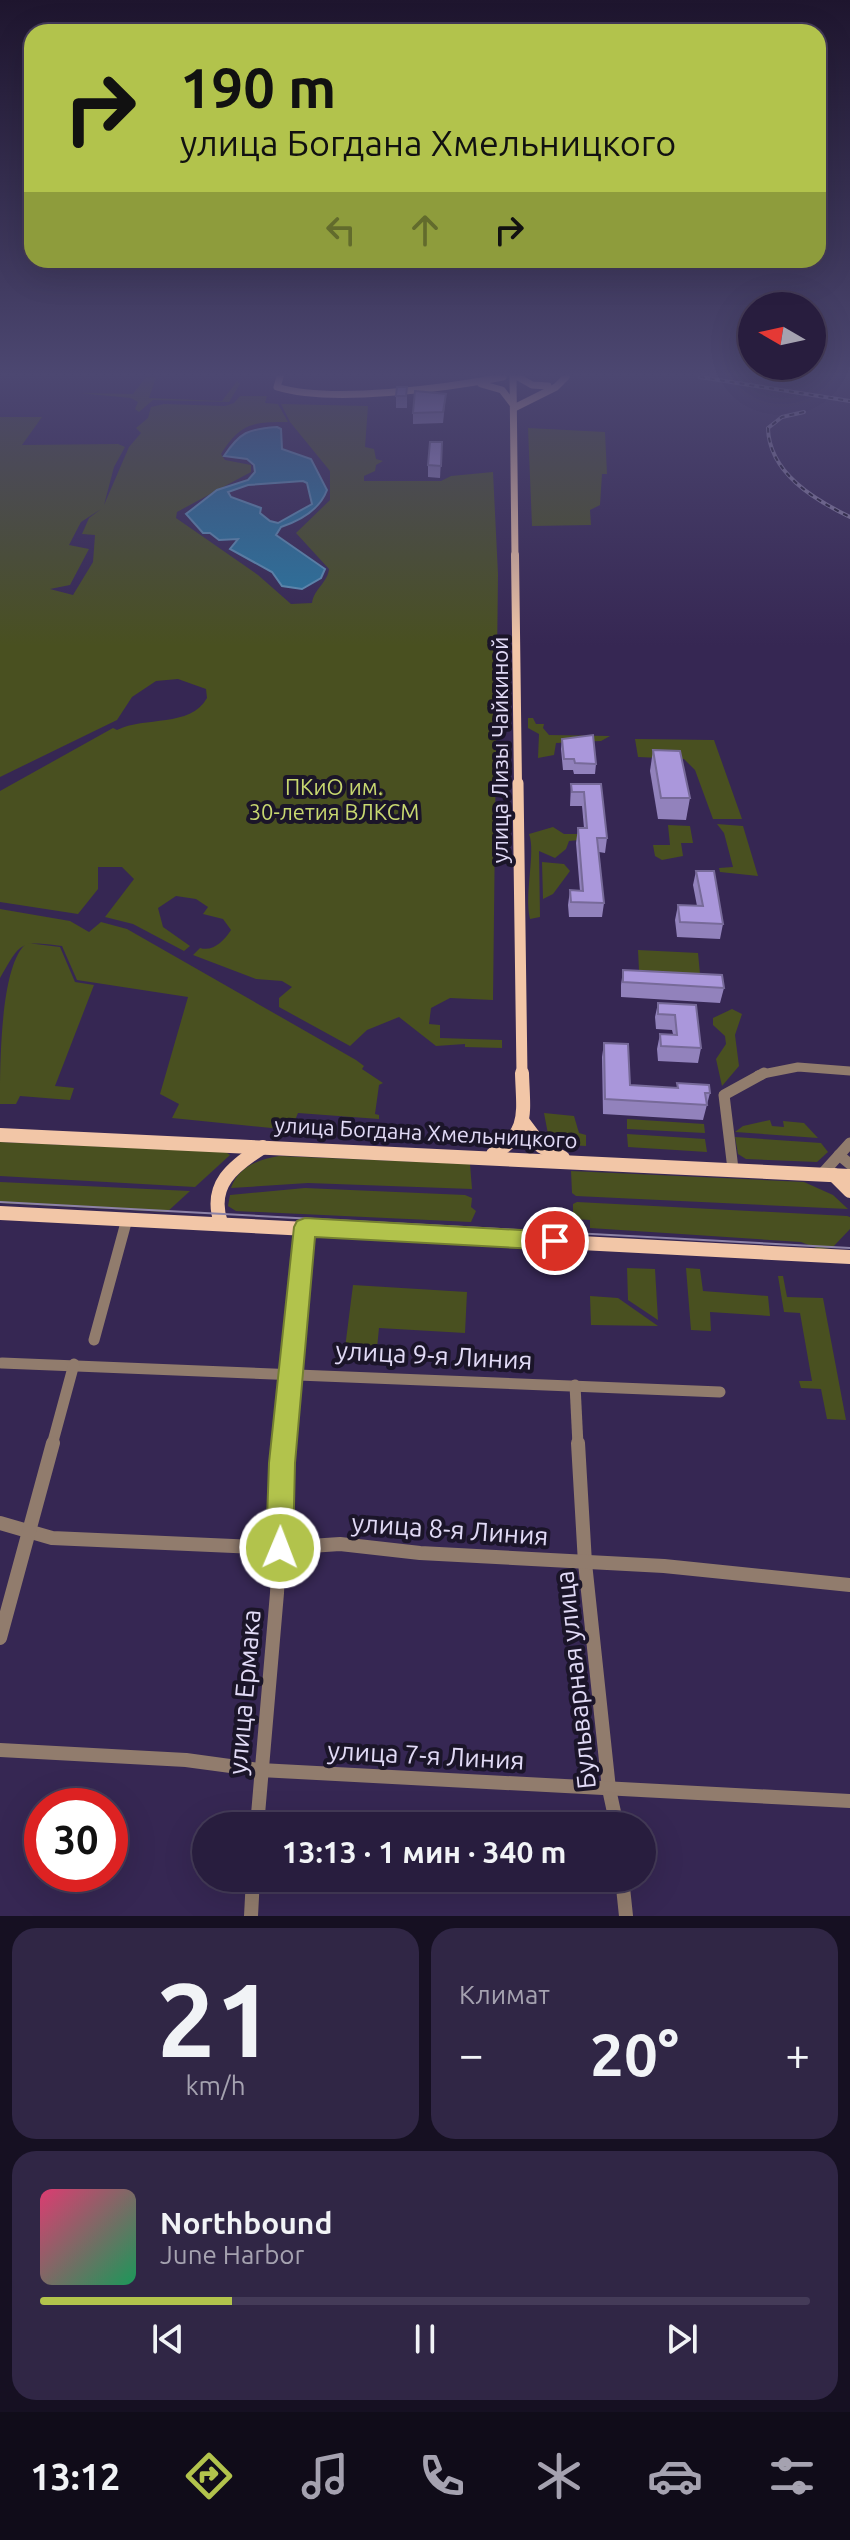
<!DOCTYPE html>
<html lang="ru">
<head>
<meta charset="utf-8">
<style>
  :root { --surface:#281d3e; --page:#302645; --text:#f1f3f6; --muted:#a5a2b0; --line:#443b58; --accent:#b2c34c }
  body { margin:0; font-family:Ubuntu,sans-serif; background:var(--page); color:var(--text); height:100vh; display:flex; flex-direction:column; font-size:30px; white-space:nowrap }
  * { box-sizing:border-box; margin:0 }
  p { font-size:26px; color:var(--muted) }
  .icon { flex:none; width:44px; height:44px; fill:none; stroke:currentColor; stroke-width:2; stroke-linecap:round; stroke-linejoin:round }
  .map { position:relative; height:1916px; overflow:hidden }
  .side { display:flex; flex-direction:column; gap:12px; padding:12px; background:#161022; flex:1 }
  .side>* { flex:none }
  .hud { position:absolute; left:24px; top:24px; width:802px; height:244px; border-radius:24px; box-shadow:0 8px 32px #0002,0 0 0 2px var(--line); background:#b2c34c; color:#111; overflow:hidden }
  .needle { width:52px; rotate:279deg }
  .tools { position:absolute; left:738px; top:292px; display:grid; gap:16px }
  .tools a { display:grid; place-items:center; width:88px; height:88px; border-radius:50%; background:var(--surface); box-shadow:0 8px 32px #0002,0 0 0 2px var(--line); font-size:40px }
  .speed { position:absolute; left:24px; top:1788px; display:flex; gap:16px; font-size:40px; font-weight:700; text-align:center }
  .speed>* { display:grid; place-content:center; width:104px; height:104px; border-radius:50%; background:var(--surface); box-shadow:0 8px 32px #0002,0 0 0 2px var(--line); line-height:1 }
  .speed .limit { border:12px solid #d22; background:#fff; color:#111 }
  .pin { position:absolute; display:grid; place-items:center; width:68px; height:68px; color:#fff; margin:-34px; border:4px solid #fff; border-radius:50%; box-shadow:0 2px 8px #0007 }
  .me { position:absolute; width:88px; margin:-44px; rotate:1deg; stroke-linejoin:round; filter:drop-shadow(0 0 6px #0008) }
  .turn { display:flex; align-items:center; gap:28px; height:168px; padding:0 24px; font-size:36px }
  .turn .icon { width:104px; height:104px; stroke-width:2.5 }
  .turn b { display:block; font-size:56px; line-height:68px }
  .lanes { display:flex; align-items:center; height:76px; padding:0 24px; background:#0003; justify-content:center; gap:40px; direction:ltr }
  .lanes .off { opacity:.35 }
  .big { font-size:60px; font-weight:700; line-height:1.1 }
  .side .widget { flex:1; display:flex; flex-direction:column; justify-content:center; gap:12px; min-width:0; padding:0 28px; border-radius:24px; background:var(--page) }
  .side .dial { align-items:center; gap:0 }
  .dial b { font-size:104px; line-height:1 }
  .song { display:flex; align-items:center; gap:24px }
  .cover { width:96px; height:96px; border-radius:12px; background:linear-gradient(135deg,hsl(340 70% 55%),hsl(150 70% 35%)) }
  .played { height:8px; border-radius:4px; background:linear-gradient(90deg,var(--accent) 25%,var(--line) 25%) }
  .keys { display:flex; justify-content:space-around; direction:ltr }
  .heat { display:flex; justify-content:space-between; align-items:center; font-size:44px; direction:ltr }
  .side .tiles { flex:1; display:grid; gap:12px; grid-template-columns:1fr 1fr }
  .widget:last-child { grid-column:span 2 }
  .trip { position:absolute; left:192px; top:1812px; width:464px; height:80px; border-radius:40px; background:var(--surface); box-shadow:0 8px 32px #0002,0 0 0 2px var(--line); font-weight:700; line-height:80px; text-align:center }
  .menu { display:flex; height:128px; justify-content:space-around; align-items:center; background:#100c19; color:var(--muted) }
  .menu .icon { width:56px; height:56px }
  .menu .selected { color:var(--accent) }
  .menu b { font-size:36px; color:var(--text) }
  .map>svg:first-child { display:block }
</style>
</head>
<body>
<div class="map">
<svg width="850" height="1916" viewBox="0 0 850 1916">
  <rect width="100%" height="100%" fill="#362753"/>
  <g fill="#495020" fill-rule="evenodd">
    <path d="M146 377H156L149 398 222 401 237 381 240 384 229 402 153 400 139 412 135 409 138 402 131 398 80 393 133 394Z"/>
    <path d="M240 396H267L265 403 278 404 288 422C252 422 241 423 221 454L225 460 251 465V472L177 512 176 518 258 575 291 604 312 603C314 589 328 582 329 569L296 533 330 500V471L290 422 281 404 368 406 365 447 374 449 376 459 383 461 376 465 375 471 364 476V481H441L451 476 493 472 498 574 493 1000 450 998 431 1008 429 1024 440 1025V1038L502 1040V1048L465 1047V1044L436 1046 399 1017 367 1030 350 1046 279 1007V998L292 987 282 981 256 979 193 955 200 948C213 952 224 941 231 930L223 919 203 914 208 907 196 899 176 896 158 908 163 927 190 946 184 951 133 924 105 917 134 879 122 867H98V889L78 914 0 902V791L113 728 117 730C145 716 190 728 207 698L206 689 178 679 156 681 132 697 117 720 0 777V417H42L22 445 118 444 125 447 114 467 104 505 129 447 141 433 136 428 148 418 151 407 164 404 225 406 234 403ZM101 509 89 518 82 534 95 535 93 562 73 595 50 589 70 585 89 549 69 545 81 522Z"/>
    <path d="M528 428 605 432 607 474H602L600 505 590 510 591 525 532 526Z"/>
    <path d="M528 718H533L536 724H544L543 728 549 735 610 736 601 741 556 743 554 755 538 758 539 734 528 728Z"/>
    <path d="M635 739 714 740 742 819H713L695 770 684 759 638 757Z"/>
    <path d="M717 824 743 826 758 876 720 872 719 868 733 867 724 833Z"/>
    <path d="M668 825 690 826 693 843H681L683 856 662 860 655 856 653 845H670Z"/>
    <path d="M553 827 564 834H578L579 840 569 841 566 849 555 858 539 851 540 917 530 919C524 893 536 852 529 834Z"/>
    <path d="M542 862 564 864 570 871 553 894 543 899Z"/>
    <path d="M0 909 70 921 89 932 101 922 127 929 356 1060 364 1066 362 1069 383 1083 379 1085 375 1114 379 1115V1119L298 1113 291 1130 172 1118 179 1104 160 1094 188 997 77 980 62 946C19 940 21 942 0 978Z"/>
    <path d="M27 943 60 947 75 982 94 985 55 1086 74 1088 70 1100 20 1096 16 1104H0C0 1065 0 963 27 943Z"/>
    <path d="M638 950 698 953 700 974 639 970Z"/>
    <path d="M732 1009 742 1014 735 1035 739 1066 722 1086 716 1059 726 1044 725 1036 713 1025V1018Z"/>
    <path d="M544 1113 574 1116 579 1133 586 1135V1146L569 1145 548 1134Z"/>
    <path d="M627 1119 704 1124 705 1133 627 1129Z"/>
    <path d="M770 1120 772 1126 784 1127 783 1121 804 1123 818 1138 735 1132 743 1126Z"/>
    <path d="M627 1134 705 1139 707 1152 628 1147Z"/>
    <path d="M735 1137 821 1143 828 1152 817 1162 746 1159 738 1154Z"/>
    <path d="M0 1142 226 1152 230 1155 195 1187 0 1176Z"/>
    <path d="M279 1156 470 1164 472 1189 308 1183 231 1188C238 1167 259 1159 279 1156Z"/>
    <path d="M571 1171 804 1182 833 1195 848 1209 576 1196 572 1193Z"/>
    <path d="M0 1182 190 1191 167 1212 0 1203Z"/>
    <path d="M305 1188 465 1195 472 1198 471 1207 476 1211 471 1222 236 1211 228 1206 230 1195Z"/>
    <path d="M577 1202 847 1216 850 1217V1229L832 1248 819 1249 801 1242 590 1228V1220L573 1219V1204Z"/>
    <path d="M627 1268 655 1269 658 1320 628 1300Z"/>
    <path d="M686 1268 700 1269 703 1291 768 1296 770 1316 710 1312 711 1331 691 1330Z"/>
    <path d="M778 1276H783L787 1297 823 1298 846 1420 827 1419 821 1389 801 1388 799 1381H812L800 1313 784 1312Z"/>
    <path d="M353 1285 467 1292 465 1333 379 1328 376 1358 344 1356Z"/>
    <path d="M590 1296 618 1298 658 1326 591 1325Z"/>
  </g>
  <path fill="#2878a2" stroke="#6095bb" stroke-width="2" fill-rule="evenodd" d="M277 427 281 429 282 449 311 459 327 490C320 509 302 520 281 527L276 535 325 569 321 578 302 589 282 586 272 572 230 549 238 539 219 540 210 533H203L186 514 217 490 248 480 255 472 254 465 247 459 224 456C240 432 248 429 277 427ZM303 481 307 483 312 504 278 523 270 521 260 513 261 508 231 497 228 492 248 485Z"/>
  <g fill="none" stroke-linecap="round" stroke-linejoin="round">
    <path stroke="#917c6d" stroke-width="9" d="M758 1075 798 1067 850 1071"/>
    <g stroke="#917c6d" stroke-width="11">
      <path d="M839 1155 850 1164"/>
      <path d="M733 1169 724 1095 764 1073"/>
      <path d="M822 1174 850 1143"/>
      <path d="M94 1340 127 1219"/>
      <path d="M2 1363 720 1392"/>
      <path d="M575 1385 578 1445"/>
      <path d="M52 1445 74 1364"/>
      <path d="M284 1445 305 1227"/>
    </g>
    <g stroke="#917c6d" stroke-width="14">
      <path d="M578 1443 585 1563 609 1789 617 1826"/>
      <path d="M0 1523 52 1538 280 1548 340 1544 420 1553 664 1566 850 1585"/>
      <path d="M0 1638 53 1443"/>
      <path d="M0 1750 186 1760 260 1770 850 1801"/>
      <path d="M257 1826 277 1593 284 1443"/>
      <path d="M622 1878 626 1916"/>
      <path d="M251 1916 253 1878"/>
    </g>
    <g stroke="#f2c6a7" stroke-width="7">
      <path d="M280 377 277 387C331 404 446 388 503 377"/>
      <path d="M513 377 515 557"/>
      <path d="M518 377 532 385 548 386"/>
      <path d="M481 384 502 390 512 403"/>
      <path d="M514 408 556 387 566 377"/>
    </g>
    <path stroke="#f2c6a7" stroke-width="8" d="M515 555 518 785"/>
    <path stroke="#f2c6a7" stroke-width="11" d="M518 783 522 1075"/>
    <g stroke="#f2c6a7" stroke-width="14">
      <path d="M523 1122 541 1146 563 1158"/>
      <path d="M0 1135 850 1176"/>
      <path d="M493 1154C530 1133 523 1112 522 1073"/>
      <path d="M834 1175 850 1191"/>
      <path d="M0 1213 850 1257"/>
      <path d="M221 1223C208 1185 233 1166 263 1147"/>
    </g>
    <path stroke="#8e83a7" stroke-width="2" d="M0 1202 850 1248"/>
    <defs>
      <g id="rail">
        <path d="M700 377 850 401"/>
        <path d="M804 412 782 417 768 428C769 473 815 500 850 517"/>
      </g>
    </defs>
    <use href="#rail" stroke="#8e83a7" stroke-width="4"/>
    <use href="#rail" stroke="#1b1529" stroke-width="2" stroke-dasharray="5" stroke-linecap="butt"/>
  </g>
  <g fill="#9282bc">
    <path d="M407 387V408H396V396Z"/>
    <path d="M446 394 443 423 413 424V413Z"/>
    <path d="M442 442 440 478 428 477V465Z"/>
    <path d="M562 739 596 764 595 774H574L573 770H563L561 749Z"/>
    <path d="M653 750 690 798 686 820 658 819 650 771Z"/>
    <path d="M571 784H601L607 838 605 853 599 852 604 903 602 917H569L568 905 570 890 580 891 576 843 578 828H584L582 806H570Z"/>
    <path d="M696 871 723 924 720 939 677 937 675 920 678 905 697 906 693 885Z"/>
    <path d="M623 970 724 988 720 1003 621 997V985Z"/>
    <path d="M658 1003 696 1005 701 1048 698 1063 658 1061 657 1049 660 1034H673L672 1030 656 1029 655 1017Z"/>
    <path d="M604 1043 630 1085 677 1088V1083L710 1093 703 1120 603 1114 602 1057Z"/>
  </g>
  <g fill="#aa97db" stroke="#776a99" stroke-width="2">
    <path d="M397 387H407L406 396H396Z"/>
    <path d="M415 391 446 394 443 412 413 413Z"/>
    <path d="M430 442H442L441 466 428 465Z"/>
    <path d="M593 735 596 764 575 763 574 759H564L562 739Z"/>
    <path d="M653 750 680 751 690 798H661Z"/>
    <path d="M571 784H601L607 838H597L604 903 571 902 570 890 583 891 578 828H587L584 792H572Z"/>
    <path d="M696 871H714L723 924 680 922 678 905 703 906Z"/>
    <path d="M623 970 722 975 724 988 623 982Z"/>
    <path d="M658 1003 696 1005 701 1048 661 1046 660 1034 677 1035 675 1015 658 1014Z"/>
    <path d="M604 1043 628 1044 630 1085 678 1088 677 1083 709 1085 710 1093H705L707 1105 605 1099Z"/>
  </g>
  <linearGradient id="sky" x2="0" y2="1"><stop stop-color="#1e152e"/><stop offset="0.58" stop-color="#4c4771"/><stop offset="1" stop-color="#4c4771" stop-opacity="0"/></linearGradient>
  <rect width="850" height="646" fill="url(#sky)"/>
  <path fill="#b2c34c" stroke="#747f31" stroke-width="2" d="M305 1218 555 1232 563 1234 567 1241 563 1248 555 1250 315 1237 295 1463 293 1548 289 1558 280 1562 270 1558 266 1548 269 1463 294 1227 297 1221Z"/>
  <g text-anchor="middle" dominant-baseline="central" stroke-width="8" stroke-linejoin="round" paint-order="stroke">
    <g font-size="22" fill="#e1daf6" stroke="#1b1529">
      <text transform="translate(499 750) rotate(-90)">улица Лизы Чайкиной</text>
      <text transform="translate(426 1132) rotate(3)">улица Богдана Хмельницкого</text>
    </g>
    <g font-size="22" fill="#c8d870" stroke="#1b1529">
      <text x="334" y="786">ПКиО им.<tspan x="334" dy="25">30-летия ВЛКСМ</tspan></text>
    </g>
    <g font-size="26" fill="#e1daf6" stroke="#1b1529">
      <text transform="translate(434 1355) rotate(3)">улица 9-я Линия</text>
      <text transform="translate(450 1529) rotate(4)">улица 8-я Линия</text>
      <text transform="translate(575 1680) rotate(-96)">Бульварная улица</text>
      <text transform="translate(244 1692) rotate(-85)">улица Ермака</text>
      <text transform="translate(426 1755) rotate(3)">улица 7-я Линия</text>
    </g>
  </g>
</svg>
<div class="tools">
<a><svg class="needle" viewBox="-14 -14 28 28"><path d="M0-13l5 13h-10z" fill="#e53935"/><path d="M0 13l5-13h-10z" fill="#a5a2b0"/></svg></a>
</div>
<div class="speed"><div class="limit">30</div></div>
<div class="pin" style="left:555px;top:1241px;background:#d93025"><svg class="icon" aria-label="arrive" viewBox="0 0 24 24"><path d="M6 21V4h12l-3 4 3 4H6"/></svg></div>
<svg class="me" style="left:280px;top:1548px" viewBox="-20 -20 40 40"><circle r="17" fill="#b2c34c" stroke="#fff" stroke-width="3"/><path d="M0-11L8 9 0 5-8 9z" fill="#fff"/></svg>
<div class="trip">13:13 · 1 мин · 340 m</div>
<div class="hud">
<div class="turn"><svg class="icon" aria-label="right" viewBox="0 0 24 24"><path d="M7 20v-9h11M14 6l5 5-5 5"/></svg><div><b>190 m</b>улица Богдана Хмельницкого</div></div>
<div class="lanes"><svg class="icon off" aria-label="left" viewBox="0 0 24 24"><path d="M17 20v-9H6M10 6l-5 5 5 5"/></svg><svg class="icon off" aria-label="ahead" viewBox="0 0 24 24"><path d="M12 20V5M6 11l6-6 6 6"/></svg><svg class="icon" aria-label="right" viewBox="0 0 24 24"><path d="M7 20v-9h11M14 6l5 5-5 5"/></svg></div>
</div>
</div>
<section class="side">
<div class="tiles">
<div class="widget dial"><b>21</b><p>km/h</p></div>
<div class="widget"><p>Климат</p>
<div class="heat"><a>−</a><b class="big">20°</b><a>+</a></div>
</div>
<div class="widget">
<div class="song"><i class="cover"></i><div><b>Northbound</b><p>June Harbor</p></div></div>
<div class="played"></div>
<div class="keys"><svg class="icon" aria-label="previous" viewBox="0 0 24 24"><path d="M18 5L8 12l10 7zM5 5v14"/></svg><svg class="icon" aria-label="pause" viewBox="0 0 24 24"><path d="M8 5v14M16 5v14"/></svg><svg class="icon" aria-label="next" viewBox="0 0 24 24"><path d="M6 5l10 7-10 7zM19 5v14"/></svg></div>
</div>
</div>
</section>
<nav class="menu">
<b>13:12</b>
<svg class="icon selected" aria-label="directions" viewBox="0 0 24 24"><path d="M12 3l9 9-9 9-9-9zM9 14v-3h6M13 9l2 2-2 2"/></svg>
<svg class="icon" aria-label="music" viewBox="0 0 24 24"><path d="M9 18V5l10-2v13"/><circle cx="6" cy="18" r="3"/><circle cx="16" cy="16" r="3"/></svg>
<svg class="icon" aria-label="phone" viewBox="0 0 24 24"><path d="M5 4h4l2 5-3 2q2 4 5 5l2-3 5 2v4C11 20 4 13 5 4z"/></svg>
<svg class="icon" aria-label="climate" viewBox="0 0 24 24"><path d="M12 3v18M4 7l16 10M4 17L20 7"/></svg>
<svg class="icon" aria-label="car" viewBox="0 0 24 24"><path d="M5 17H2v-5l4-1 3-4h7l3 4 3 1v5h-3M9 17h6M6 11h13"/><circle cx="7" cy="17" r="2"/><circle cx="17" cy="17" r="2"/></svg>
<svg class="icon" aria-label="filters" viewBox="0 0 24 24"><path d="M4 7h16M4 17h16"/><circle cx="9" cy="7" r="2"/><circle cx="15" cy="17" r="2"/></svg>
</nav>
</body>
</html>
